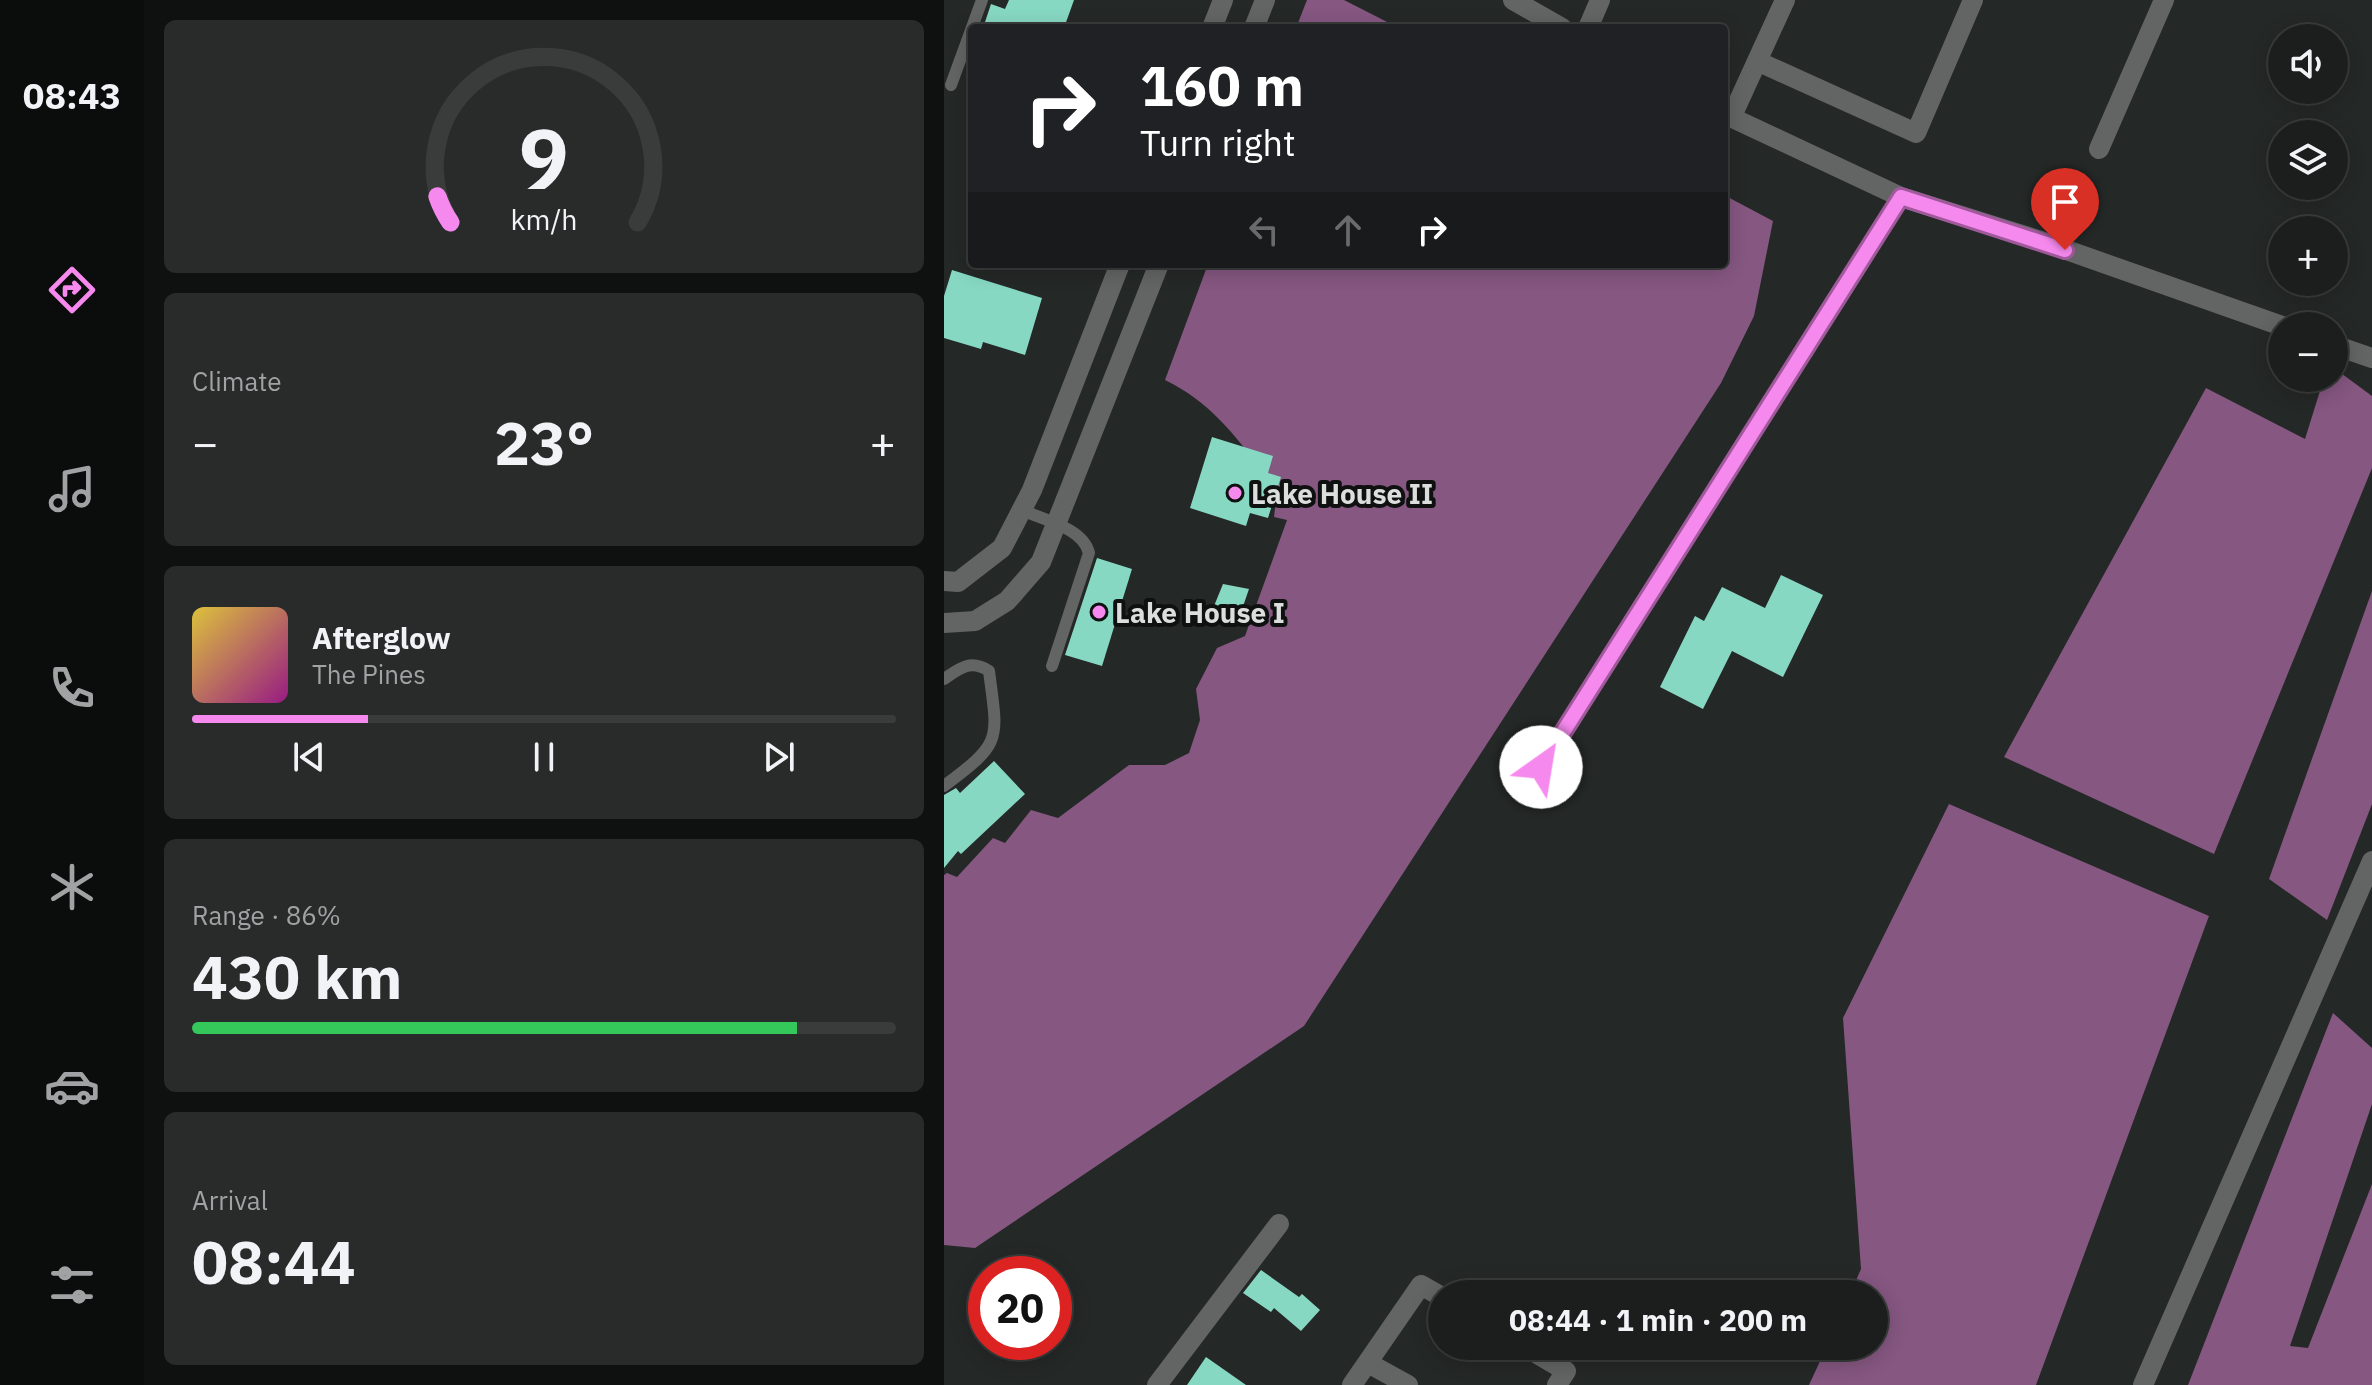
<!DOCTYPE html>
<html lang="en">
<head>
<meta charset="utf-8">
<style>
  :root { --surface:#1b1e1d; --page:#282b2a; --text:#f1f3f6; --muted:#a0a2a4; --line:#393c3b; --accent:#f689ee }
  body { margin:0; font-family:"IBM Plex Sans",sans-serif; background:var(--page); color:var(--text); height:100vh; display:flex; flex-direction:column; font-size:30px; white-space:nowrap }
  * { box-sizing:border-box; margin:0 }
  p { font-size:26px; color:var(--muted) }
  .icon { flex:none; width:44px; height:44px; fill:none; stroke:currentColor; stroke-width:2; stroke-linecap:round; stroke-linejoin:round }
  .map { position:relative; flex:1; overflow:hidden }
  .details { display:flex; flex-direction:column; gap:20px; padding:20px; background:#0f1010; width:800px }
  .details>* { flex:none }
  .top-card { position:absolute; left:24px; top:24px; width:760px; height:244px; border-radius:8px; box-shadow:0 4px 20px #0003,0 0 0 2px var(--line); background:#202124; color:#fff; overflow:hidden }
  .tools { position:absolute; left:1324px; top:24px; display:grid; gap:16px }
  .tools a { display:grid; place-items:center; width:80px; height:80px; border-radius:50%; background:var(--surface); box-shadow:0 4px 20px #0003,0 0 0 2px var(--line); font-size:40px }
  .speed { position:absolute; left:24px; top:1256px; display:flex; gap:16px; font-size:40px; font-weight:700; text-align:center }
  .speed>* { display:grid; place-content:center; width:104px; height:104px; border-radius:50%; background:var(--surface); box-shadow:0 4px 20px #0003,0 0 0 2px var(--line); line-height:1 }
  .speed .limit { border:12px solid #d22; background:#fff; color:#111 }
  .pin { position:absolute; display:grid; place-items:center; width:68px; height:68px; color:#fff; margin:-82px -34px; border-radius:50% 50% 50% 0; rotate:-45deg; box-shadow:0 0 8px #0007 }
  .pin .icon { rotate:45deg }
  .me { position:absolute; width:88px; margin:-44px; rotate:32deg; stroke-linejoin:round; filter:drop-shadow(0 0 6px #0008) }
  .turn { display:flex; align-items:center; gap:28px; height:168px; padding:0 40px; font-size:36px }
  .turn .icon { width:104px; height:104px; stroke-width:2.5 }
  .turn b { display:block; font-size:56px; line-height:68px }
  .lanes { display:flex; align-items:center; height:76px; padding:0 40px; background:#0003; justify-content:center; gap:40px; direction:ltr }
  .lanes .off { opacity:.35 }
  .big { font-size:60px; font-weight:800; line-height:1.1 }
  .details .widget { flex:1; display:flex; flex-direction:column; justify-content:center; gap:12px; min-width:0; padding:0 28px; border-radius:12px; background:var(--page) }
  .details .dial { align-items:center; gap:0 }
  .dial svg { height:208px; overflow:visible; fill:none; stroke:var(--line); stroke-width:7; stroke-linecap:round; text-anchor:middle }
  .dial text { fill:var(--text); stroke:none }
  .song { display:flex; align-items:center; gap:24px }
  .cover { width:96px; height:96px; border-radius:12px; background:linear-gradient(135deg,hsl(50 70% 55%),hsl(310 70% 35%)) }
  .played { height:8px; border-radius:4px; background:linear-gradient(90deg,var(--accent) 25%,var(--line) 25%) }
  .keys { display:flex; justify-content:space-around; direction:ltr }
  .heat { display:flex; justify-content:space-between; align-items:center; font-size:44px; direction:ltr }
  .charge { height:12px; border-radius:6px; background:linear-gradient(90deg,#34c759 86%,var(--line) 0) }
  .trip { position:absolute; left:484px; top:1280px; width:460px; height:80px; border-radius:40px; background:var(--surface); box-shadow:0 4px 20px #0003,0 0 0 2px var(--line); font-weight:800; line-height:80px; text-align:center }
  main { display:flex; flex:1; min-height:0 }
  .tabs { display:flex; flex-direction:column; width:144px; justify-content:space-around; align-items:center; background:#0b0c0c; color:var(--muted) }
  .tabs .icon { width:56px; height:56px }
  .tabs .selected { color:var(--accent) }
  .tabs b { font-size:36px; color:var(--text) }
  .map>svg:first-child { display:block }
</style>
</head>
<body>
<main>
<nav class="tabs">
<b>08:43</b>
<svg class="icon selected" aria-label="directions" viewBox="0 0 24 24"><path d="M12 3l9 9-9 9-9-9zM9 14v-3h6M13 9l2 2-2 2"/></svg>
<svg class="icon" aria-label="music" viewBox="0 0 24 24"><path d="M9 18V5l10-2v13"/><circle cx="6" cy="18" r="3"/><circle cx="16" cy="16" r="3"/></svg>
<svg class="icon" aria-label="phone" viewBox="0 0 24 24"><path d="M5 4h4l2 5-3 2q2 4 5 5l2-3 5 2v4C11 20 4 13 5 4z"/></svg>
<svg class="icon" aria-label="climate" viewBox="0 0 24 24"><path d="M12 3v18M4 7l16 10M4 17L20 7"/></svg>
<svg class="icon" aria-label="car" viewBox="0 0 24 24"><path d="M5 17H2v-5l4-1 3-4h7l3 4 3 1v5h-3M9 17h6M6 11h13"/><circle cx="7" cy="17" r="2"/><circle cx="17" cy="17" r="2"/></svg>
<svg class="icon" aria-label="filters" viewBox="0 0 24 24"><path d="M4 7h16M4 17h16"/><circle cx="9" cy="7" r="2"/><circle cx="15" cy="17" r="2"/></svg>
</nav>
<section class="details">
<div class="widget dial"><svg viewBox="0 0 100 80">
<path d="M14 69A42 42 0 1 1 86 69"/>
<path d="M14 69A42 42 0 0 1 9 59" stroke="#f689ee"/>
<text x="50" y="56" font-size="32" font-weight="700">9</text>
<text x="50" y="72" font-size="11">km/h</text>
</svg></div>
<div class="widget"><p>Climate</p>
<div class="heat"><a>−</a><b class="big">23°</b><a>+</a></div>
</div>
<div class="widget">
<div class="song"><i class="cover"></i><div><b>Afterglow</b><p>The Pines</p></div></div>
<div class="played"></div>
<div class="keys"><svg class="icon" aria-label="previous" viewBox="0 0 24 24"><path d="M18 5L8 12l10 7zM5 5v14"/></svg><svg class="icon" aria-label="pause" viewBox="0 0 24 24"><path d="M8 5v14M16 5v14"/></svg><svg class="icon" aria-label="next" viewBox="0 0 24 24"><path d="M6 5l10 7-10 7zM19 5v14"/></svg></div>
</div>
<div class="widget"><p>Range · 86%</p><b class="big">430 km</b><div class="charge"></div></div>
<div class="widget"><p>Arrival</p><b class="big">08:44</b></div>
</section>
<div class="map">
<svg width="1428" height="1385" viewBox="0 0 1428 1385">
  <rect width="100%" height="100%" fill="#242827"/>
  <g fill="#855781">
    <path d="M363 0H400L455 28H352Z"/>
    <path d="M780 195 829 221 810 316 777 383 360 1026 31 1248 0 1245V875L3 873 13 877 49 838 61 843 87 810 114 818 185 765H221L245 753 256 720 252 689 273 648 301 636 343 520 330 517 332 500 312 492 319 472C289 433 266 402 221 380L264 264H780Z"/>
    <path d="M1390 368 1428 396V468L1270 854 1060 757 1262 388 1361 439 1380 378H1390Z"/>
    <path d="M1428 591V804L1383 920 1325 879Z"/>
    <path d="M1005 804 1265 916 1092 1385H865L883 1346H930V1294H906L917 1269 899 1018Z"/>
    <path d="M1389 1013 1428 1048V1104L1346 1346 1364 1348 1428 1184V1385H1244Z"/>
  </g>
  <g fill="#87d8c3">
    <path d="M65 0H130L120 28H39L47 4 61 9Z"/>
    <path d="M8 270 98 298 81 355 39 342 37 349 0 338V296Z"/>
    <path d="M268 437 329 456 324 473 337 477 324 518 306 513 302 526 246 508Z"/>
    <path d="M153 558 188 569 158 666 121 655Z"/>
    <path d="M837 575 879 595 839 677 788 651 759 709 716 687 751 616 760 621 778 587 821 608Z"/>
    <path d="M279 584 305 589 296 615 270 606Z"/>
    <path d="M50 761 81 794 17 854 14 851 0 868V795L12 788 16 793Z"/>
    <path d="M317 1270 355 1297 358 1294 376 1310 357 1331 330 1308 327 1312 299 1293Z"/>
    <path d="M262 1357 302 1385H243Z"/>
  </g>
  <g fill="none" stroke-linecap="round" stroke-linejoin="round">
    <g stroke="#636564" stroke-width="12">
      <path d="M7 85 38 0"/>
      <path d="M78 510C100 520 139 528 145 553L108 666"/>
      <path d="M0 679C16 668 27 659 45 671 54 741 59 742 0 786"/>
      <path d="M597 767 957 197"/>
    </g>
    <g stroke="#636564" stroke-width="20">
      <path d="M569 0 618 28"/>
      <path d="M268 28 279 0"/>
      <path d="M310 28 321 0"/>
      <path d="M644 28 656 0"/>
      <path d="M815 62 972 133 1029 0"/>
      <path d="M780 114 957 197 1094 240 1338 326"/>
      <path d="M787 118 841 0"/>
      <path d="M1155 149 1220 0"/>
      <path d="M1390 345 1428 358"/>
      <path d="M0 581 14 582 58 548 88 490 176 264"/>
      <path d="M0 623 31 621 63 601 97 562 215 264"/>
      <path d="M580 1346 622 1371 613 1385"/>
      <path d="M424 1363 464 1385"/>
      <path d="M213 1385 335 1224"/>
      <path d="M408 1385 477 1285 498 1297"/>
      <path d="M1199 1385 1428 861"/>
    </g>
  </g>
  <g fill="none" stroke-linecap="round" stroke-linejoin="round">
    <defs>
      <path id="route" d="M597 767 957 197 1121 250"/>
    </defs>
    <use href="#route" stroke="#a0599b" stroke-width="20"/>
    <use href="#route" stroke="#f689ee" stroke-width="14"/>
  </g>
  <g fill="#f689ee" stroke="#0f1110" stroke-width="3">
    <circle cx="291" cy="493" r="8"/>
    <circle cx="155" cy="612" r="8"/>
  </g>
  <g text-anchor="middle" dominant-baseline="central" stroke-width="8" stroke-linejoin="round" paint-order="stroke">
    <g font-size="28" font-weight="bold" fill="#dbdedd" stroke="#0f1110" text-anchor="start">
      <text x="307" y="493">Lake House II</text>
      <text x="171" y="612">Lake House I</text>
    </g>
  </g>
</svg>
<div class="tools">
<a><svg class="icon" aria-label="sound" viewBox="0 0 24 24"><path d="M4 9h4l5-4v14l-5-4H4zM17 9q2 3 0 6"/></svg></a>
<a><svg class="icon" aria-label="layers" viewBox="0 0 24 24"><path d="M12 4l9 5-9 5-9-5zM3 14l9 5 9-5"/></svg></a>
<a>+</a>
<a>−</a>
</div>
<div class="speed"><div class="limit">20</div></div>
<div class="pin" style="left:1121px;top:250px;background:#d93025"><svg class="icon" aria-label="arrive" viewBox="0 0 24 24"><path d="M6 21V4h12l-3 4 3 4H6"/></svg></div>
<svg class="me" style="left:597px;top:767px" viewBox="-20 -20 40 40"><circle r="19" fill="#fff"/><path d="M0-13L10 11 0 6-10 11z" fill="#f689ee"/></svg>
<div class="trip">08:44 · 1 min · 200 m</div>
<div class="top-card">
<div class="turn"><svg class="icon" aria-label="right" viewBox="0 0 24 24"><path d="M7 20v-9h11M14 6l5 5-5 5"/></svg><div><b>160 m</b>Turn right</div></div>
<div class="lanes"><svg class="icon off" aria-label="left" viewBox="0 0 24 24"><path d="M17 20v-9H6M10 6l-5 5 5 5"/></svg><svg class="icon off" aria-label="ahead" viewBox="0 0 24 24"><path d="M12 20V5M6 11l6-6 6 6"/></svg><svg class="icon" aria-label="right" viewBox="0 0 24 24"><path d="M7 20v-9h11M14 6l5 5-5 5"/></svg></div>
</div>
</div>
</main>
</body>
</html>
